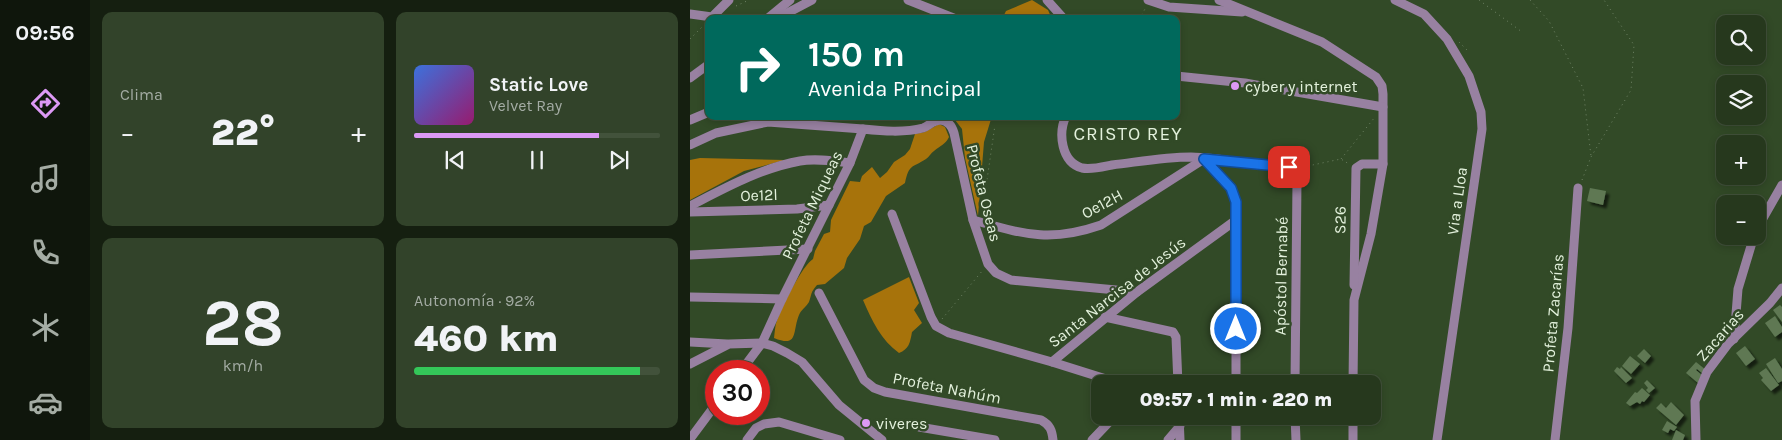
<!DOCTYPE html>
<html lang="es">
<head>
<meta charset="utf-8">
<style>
  :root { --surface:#26381d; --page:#32432a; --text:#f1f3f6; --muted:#a4aca4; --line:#42523b; --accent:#dc99f5 }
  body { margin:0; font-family:Karla,sans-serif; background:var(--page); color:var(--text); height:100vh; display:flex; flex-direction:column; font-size:19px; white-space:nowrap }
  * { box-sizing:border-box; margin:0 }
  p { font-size:16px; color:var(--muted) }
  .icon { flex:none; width:28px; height:28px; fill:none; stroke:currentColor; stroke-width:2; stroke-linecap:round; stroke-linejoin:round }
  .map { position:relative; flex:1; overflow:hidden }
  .drawer { display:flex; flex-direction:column; gap:12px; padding:12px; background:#151f10; width:600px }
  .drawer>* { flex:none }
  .top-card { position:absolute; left:15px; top:15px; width:475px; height:105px; border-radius:10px; box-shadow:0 2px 8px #0003,0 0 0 1px var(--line); background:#00695c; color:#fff; overflow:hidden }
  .tools { position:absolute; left:1026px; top:15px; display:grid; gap:10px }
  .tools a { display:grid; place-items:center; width:50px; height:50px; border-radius:10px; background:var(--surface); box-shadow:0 2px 8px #0003,0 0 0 1px var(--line); font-size:25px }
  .speed { position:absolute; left:15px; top:360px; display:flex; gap:10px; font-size:25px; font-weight:700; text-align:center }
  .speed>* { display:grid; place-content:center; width:65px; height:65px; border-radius:50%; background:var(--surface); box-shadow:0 2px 8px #0003,0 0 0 1px var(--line); line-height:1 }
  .speed .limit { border:8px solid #d22; background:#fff; color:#111 }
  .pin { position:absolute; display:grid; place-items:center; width:42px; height:42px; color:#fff; margin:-21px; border-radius:10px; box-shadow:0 2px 8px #0006 }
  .me { position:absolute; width:55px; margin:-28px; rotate:0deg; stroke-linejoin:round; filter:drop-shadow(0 0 4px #0008) }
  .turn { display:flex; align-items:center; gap:18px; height:105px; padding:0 20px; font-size:22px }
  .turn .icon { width:65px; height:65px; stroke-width:2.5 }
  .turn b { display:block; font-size:35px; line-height:42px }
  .big { font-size:38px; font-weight:800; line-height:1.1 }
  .drawer .tile { flex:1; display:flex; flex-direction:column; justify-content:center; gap:8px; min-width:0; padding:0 18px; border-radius:10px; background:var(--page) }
  .drawer .dial { align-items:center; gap:0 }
  .dial b { font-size:65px; line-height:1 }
  .song { display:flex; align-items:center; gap:15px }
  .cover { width:60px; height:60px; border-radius:8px; background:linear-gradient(135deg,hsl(220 70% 55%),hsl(320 70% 35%)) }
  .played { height:5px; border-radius:2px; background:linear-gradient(90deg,var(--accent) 75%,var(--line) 75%) }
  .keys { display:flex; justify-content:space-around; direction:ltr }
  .heat { display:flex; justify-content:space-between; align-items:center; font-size:28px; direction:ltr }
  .charge { height:8px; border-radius:4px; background:linear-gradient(90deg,#34c759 92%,var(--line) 0) }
  .drawer .tiles { flex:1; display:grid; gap:12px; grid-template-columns:repeat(2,1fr) }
  .trip { position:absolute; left:401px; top:375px; width:290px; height:50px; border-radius:10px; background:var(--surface); box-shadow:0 2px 8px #0003,0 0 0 1px var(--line); font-weight:800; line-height:50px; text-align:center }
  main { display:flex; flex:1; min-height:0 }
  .dock { display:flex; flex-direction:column; width:90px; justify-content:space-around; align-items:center; background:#0f160c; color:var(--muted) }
  .dock .icon { width:35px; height:35px }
  .dock .active { color:var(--accent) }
  .dock b { font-size:22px; color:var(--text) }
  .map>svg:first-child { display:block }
</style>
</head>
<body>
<main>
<nav class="dock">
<b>09:56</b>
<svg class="icon active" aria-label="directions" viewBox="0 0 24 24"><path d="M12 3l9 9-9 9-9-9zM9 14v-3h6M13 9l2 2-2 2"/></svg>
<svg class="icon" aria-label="music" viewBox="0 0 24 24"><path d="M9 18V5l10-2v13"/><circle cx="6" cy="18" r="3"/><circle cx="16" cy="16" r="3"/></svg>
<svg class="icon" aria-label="phone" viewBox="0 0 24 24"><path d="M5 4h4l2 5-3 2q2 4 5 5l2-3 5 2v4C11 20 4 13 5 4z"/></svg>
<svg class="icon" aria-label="climate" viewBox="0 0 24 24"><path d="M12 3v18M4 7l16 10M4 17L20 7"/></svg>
<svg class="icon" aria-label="car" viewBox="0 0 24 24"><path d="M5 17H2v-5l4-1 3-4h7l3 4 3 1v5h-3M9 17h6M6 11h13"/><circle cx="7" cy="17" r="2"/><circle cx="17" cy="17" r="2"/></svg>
</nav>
<section class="drawer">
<div class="tiles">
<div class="tile"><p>Clima</p>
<div class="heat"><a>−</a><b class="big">22°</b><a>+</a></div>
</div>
<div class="tile">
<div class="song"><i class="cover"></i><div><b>Static Love</b><p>Velvet Ray</p></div></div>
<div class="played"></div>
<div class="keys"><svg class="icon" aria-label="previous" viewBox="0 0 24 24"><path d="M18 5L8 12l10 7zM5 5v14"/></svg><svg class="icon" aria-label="pause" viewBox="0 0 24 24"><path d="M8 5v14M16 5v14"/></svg><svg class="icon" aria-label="next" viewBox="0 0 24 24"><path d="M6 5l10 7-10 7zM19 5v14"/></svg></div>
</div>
<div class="tile dial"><b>28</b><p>km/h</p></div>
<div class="tile"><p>Autonomía · 92%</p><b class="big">460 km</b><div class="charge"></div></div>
</div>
</section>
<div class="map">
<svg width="1092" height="440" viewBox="0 0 1092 440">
  <defs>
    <filter id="shadow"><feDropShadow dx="3.5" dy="3.5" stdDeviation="1" flood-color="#0009"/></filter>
  </defs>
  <rect width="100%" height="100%" fill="#324a27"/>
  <g fill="#a7730b">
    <path d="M342 0 358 10 362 19H312L316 11Z"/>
    <path d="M262 116H302L294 142 288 216 275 158 272 129Z"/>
    <path d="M249 124 255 127 259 137C255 145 251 145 244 151 241 153 239 157 236 159 222 168 219 164 215 183L196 196 181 222 174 226 170 239 157 258 154 268 135 284 127 285C120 293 122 294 119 302 116 307 111 310 109 315 102 332 109 348 84 338 85 331 85 324 88 318 93 305 112 266 123 259L125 251 134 234 140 232 141 220 160 181 170 182 172 176 182 167 190 178 197 172 204 162 215 155 220 149 225 134 235 132Z"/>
    <path d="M10 158 95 160 54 171 0 200V160Z"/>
    <path d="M219 277 229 303 224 310 232 323 222 332C220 343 219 349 209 353 191 340 182 321 173 300Z"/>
  </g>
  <g fill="#5e7853" filter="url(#shadow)">
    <path d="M900 188 916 191 913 205 897 201Z"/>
    <path d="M1090 305 1092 307V322L1083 310Z"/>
    <path d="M1085 316 1092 327V332L1085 337 1075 323Z"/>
    <path d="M1055 346 1065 359 1056 366 1046 353Z"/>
    <path d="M954 349 961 356 955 363 947 356Z"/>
    <path d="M940 356 950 364 941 374 932 366Z"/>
    <path d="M1085 358 1092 369V381L1088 383 1076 364Z"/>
    <path d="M1006 362 1016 370 1013 374 1007 369 1006 370 1013 376 1008 383 996 373Z"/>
    <path d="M927 367 930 369 931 367 942 378 936 383 924 371Z"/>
    <path d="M1076 368 1089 385 1081 391 1071 380 1073 378 1069 373Z"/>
    <path d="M957 380 965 388 959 393 956 390 958 388 954 383Z"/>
    <path d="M952 388 960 395 954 402 952 401 950 404 947 402 940 406 936 403 945 392 947 393Z"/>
    <path d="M981 402 994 415 986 425 966 408 971 403 976 408Z"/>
    <path d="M977 421 987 427 984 431 980 429 978 433 972 430Z"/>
    <path d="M986 430 995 435 993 440H982Z"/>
  </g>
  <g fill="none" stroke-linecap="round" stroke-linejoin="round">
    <g stroke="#708466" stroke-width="1" stroke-dasharray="1 4" stroke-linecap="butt">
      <path d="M789 0 832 32"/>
      <path d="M840 0 859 21 893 88 901 156"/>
      <path d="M46 6 59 0"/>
      <path d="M449 19 455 9"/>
      <path d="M0 39 14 25"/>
      <path d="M769 42 779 52"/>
      <path d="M651 159 685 117"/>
      <path d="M613 167 651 159 659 164"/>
      <path d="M892 180 901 157 941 90 944 45 914 0"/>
      <path d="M292 214 305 125"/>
      <path d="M252 319 293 270"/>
    </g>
    <g stroke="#9881a1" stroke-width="9">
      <path d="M218 0 266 19"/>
      <path d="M357 0 374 19"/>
      <path d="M458 0 479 7 552 12"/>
      <path d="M529 0 632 42 686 77 692 86 693 94V164L681 234 664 300 663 384"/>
      <path d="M705 0 734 14 757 39 779 76 791 112 792 129 747 440"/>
      <path d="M0 14 22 17 39 0"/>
      <path d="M77 19 100 0"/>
      <path d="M86 19 122 0"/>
      <path d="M486 76 555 83 693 107"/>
      <path d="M0 78 19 64"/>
      <path d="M376 116C368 133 371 162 392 168 401 170 412 167 422 165 448 162 474 157 501 157 533 158 564 165 596 167H602L606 170 607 180 605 384"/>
      <path d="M0 120 19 112"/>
      <path d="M0 145 26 133 78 122 173 129"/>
      <path d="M514 159 541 188 546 202V384"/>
      <path d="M0 206C35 188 71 168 110 161 126 158 144 161 160 163"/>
      <path d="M0 212 107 209 139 205"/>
      <path d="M202 214 241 317 246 326 259 333 362 362 432 384"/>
      <path d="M283 220C334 234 359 243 411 225L514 159"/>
      <path d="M1068 227 1092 185"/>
      <path d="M0 255 118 249"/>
      <path d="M664 285 666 168 672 164H693"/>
      <path d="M129 293 174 380 184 388 195 392 351 420C360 425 362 430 363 440"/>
      <path d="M0 297 92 299"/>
      <path d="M415 317 483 332 486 337 488 384"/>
      <path d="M1044 339 1048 289 1064 236"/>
      <path d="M0 342 37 344"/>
      <path d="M362 362 447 292 546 220"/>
      <path d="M0 364 39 344 72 343 83 346 97 353 112 362 149 405 192 440"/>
      <path d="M51 371 72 343 92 299 160 163 173 129C192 131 214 133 233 128 239 126 243 120 251 120 258 121 262 126 264 133L283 220 298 264 306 273 321 280 447 292"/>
      <path d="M489 416 490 440"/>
      <path d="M546 416V440"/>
      <path d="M605 416 606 440"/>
      <path d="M229 427 305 440"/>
      <path d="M0 439 26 404"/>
      <path d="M57 440 66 428 74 424 89 422 150 440"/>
      <path d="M402 440 425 416"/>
      <path d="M478 440 490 426"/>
      <path d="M663 440V416"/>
      <path d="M865 440 878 328 888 188"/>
      <path d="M1006 440 1005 401 1017 372 1038 344 1080 303 1092 288"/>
    </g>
  </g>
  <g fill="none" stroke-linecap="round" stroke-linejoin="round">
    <defs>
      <path id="route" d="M546 329V202L541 188 514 159 599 167"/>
    </defs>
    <use href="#route" stroke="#114b97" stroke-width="12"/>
    <use href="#route" stroke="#1a73e8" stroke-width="9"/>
  </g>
  <g fill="#dc99f5" stroke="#324a27" stroke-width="2">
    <circle cx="545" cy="86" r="5"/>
    <circle cx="176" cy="423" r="5"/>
  </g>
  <g text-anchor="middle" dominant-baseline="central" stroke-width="5" stroke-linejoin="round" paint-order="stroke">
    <g font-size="16" fill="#e3f1dc" stroke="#324a27" text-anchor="start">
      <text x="555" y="86">cyber y internet</text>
      <text x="186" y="423">viveres</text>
    </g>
    <g font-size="16" fill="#e3f1dc" stroke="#324a27">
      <text transform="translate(294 193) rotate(76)">Profeta Oseas</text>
      <text transform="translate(69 195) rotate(-2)">Oe12l</text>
      <text transform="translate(767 201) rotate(-82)">Via a Lloa</text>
      <text transform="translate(412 204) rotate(-28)">Oe12H</text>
      <text transform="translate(122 205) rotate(-64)">Profeta Miqueas</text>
      <text transform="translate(650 220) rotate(-89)">S26</text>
      <text transform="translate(591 276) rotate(-89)">Apóstol Bernabé</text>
      <text transform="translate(427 292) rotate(-38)">Santa Narcisa de Jesús</text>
      <text transform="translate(863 313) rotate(-85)">Profeta Zacarías</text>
      <text transform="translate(1030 335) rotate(-49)">Zacarias</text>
      <text transform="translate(257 388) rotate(11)">Profeta Nahúm</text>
    </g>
    <g font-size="19" letter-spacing="1" fill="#e3f1dc" stroke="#324a27">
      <text x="438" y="134">CRISTO REY</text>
    </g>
  </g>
</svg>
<div class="tools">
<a><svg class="icon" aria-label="search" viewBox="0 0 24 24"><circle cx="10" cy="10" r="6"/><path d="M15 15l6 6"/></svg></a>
<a><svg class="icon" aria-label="layers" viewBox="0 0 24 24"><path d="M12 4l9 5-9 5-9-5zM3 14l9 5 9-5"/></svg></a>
<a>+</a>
<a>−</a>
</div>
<div class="speed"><div class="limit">30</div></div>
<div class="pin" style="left:599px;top:167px;background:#d93025"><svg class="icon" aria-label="arrive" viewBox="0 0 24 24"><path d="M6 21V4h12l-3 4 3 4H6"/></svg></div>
<svg class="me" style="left:546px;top:329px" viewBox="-20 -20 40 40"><circle r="17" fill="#1a73e8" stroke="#fff" stroke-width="3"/><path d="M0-11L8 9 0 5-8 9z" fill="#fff"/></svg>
<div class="trip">09:57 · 1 min · 220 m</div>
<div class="top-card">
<div class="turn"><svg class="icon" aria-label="right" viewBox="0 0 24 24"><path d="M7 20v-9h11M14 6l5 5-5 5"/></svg><div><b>150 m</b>Avenida Principal</div></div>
</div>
</div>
</main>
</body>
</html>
